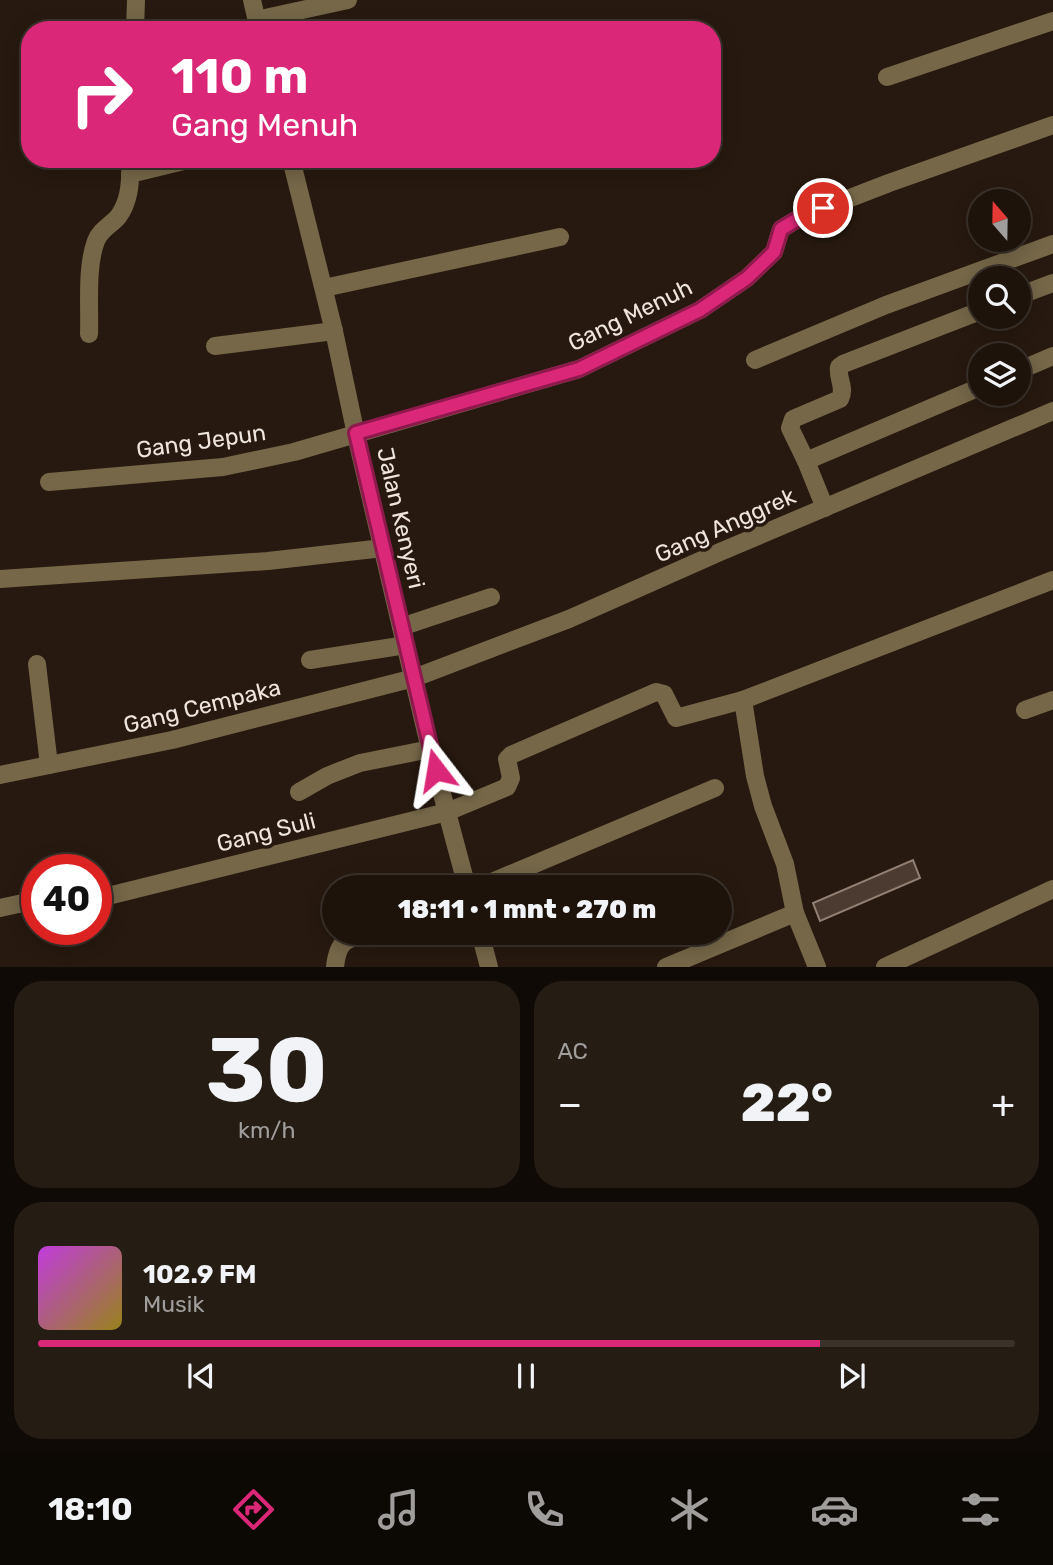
<!DOCTYPE html>
<html lang="id">
<head>
<meta charset="utf-8">
<style>
  :root { --surface:#1d130b; --page:#251c14; --text:#f1f3f6; --muted:#a09e9d; --line:#3b322c; --accent:#db2777 }
  body { margin:0; font-family:Rubik,sans-serif; background:var(--page); color:var(--text); height:100vh; display:flex; flex-direction:column; font-size:26px; white-space:nowrap }
  * { box-sizing:border-box; margin:0 }
  p { font-size:23px; color:var(--muted) }
  .icon { flex:none; width:38px; height:38px; fill:none; stroke:currentColor; stroke-width:2; stroke-linecap:round; stroke-linejoin:round }
  .map { position:relative; height:967px; overflow:hidden }
  .details { display:flex; flex-direction:column; gap:14px; padding:14px; background:#100a06; flex:1 }
  .details>* { flex:none }
  .guide { position:absolute; left:21px; top:21px; width:700px; height:147px; border-radius:28px; box-shadow:0 4px 18px #0003,0 0 0 2px var(--line); background:#db2777; color:#fff; overflow:hidden }
  .needle { width:46px; rotate:340deg }
  .fabs { position:absolute; left:968px; top:189px; display:grid; gap:14px }
  .fabs a { display:grid; place-items:center; width:63px; height:63px; border-radius:50%; background:var(--surface); box-shadow:0 4px 18px #0003,0 0 0 2px var(--line); font-size:35px }
  .speed { position:absolute; left:21px; top:854px; display:flex; gap:14px; font-size:35px; font-weight:700; text-align:center }
  .speed>* { display:grid; place-content:center; width:91px; height:91px; border-radius:50%; background:var(--surface); box-shadow:0 4px 18px #0003,0 0 0 2px var(--line); line-height:1 }
  .speed .limit { border:10px solid #d22; background:#fff; color:#111 }
  .pin { position:absolute; display:grid; place-items:center; width:60px; height:60px; color:#fff; margin:-30px; border:4px solid #fff; border-radius:50%; box-shadow:0 2px 7px #0007 }
  .me { position:absolute; width:77px; margin:-38px; rotate:346deg; stroke-linejoin:round; filter:drop-shadow(0 0 5px #0008) }
  .turn { display:flex; align-items:center; gap:24px; height:147px; padding:0 35px; font-size:32px }
  .turn .icon { width:91px; height:91px; stroke-width:2.5 }
  .turn b { display:block; font-size:49px; line-height:60px }
  .big { font-size:52px; font-weight:800; line-height:1.1 }
  .details .tile { flex:1; display:flex; flex-direction:column; justify-content:center; gap:10px; min-width:0; padding:0 24px; border-radius:28px; background:var(--page) }
  .details .dial { align-items:center; gap:0 }
  .dial b { font-size:91px; line-height:1 }
  .song { display:flex; align-items:center; gap:21px }
  .cover { width:84px; height:84px; border-radius:10px; background:linear-gradient(135deg,hsl(290 70% 55%),hsl(50 70% 35%)) }
  .played { height:7px; border-radius:4px; background:linear-gradient(90deg,var(--accent) 80%,var(--line) 80%) }
  .keys { display:flex; justify-content:space-around; direction:ltr }
  .heat { display:flex; justify-content:space-between; align-items:center; font-size:38px; direction:ltr }
  .details .tiles { flex:1; display:grid; gap:14px; grid-template-columns:1fr 1fr }
  .tile:last-child { grid-column:span 2 }
  .trip { position:absolute; left:322px; top:875px; width:410px; height:70px; border-radius:35px; background:var(--surface); box-shadow:0 4px 18px #0003,0 0 0 2px var(--line); font-weight:800; line-height:70px; text-align:center }
  .menu { display:flex; height:112px; justify-content:space-around; align-items:center; background:#0c0804; color:var(--muted) }
  .menu .icon { width:49px; height:49px }
  .menu .on { color:var(--accent) }
  .menu b { font-size:32px; color:var(--text) }
  .map>svg:first-child { display:block }
</style>
</head>
<body>
<div class="map">
<svg width="1053" height="967" viewBox="0 0 1053 967">
  <rect width="100%" height="100%" fill="#27190f"/>
  <path fill="#4b3b31" stroke="#938074" stroke-width="2" d="M913 860 920 878 820 921 813 903Z"/>
  <g fill="none" stroke-linecap="round" stroke-linejoin="round">
    <g stroke="#756748" stroke-width="18">
      <path d="M252 0 259 30"/>
      <path d="M256 20 348 0"/>
      <path d="M135 30 136 0"/>
      <path d="M887 77 1053 21"/>
      <path d="M291 159 334 331 358 444 401 627 430 749 467 887"/>
      <path d="M130 174 192 159"/>
      <path d="M324 288 560 237"/>
      <path d="M1018 296 1053 283"/>
      <path d="M89 334C90 306 86 267 96 241 100 230 111 225 118 217 131 200 130 179 131 159"/>
      <path d="M215 346 334 331"/>
      <path d="M755 360 886 305 1053 244"/>
      <path d="M1018 371 1053 356"/>
      <path d="M806 461 980 387"/>
      <path d="M49 482 223 467 294 452 579 369 700 310 747 278 774 252 781 229 801 217 889 183 1053 125"/>
      <path d="M825 508 806 461 790 428 793 419 840 399C846 387 837 379 839 367L843 364 980 311"/>
      <path d="M0 579 268 561 383 548"/>
      <path d="M401 627 491 597"/>
      <path d="M310 660 406 645"/>
      <path d="M37 664 49 765"/>
      <path d="M1025 710 1053 700"/>
      <path d="M0 775 172 740 414 678 569 619 720 552 1053 411"/>
      <path d="M299 792 327 776 360 763 430 749"/>
      <path d="M480 887 715 788"/>
      <path d="M96 899 447 812 507 787 511 778 507 759 511 755 656 692 664 694 676 718 743 700"/>
      <path d="M0 908 37 900"/>
      <path d="M480 933 489 967"/>
      <path d="M335 967C338 940 346 939 370 933"/>
      <path d="M666 967 795 913"/>
      <path d="M817 967 795 913 785 864 763 806 755 776 743 700 1053 580"/>
      <path d="M885 967 1053 889"/>
    </g>
  </g>
  <g fill="none" stroke-linecap="round" stroke-linejoin="round">
    <defs>
      <path id="route" d="M436 770 356 433 579 369 700 310 747 278 774 252 781 229 801 217 823 208"/>
    </defs>
    <use href="#route" stroke="#8e194d" stroke-width="18"/>
    <use href="#route" stroke="#db2777" stroke-width="12"/>
  </g>
  <g text-anchor="middle" dominant-baseline="central" stroke-width="7" stroke-linejoin="round" paint-order="stroke">
    <g font-size="23" fill="#efe5de" stroke="#27190f">
      <text transform="translate(630 315) rotate(-26)">Gang Menuh</text>
      <text transform="translate(201 441) rotate(-8)">Gang Jepun</text>
      <text transform="translate(401 518) rotate(77)">Jalan Kenyeri</text>
      <text transform="translate(725 525) rotate(-24)">Gang Anggrek</text>
      <text transform="translate(202 706) rotate(-14)">Gang Cempaka</text>
      <text transform="translate(266 832) rotate(-14)">Gang Suli</text>
    </g>
  </g>
</svg>
<div class="fabs">
<a><svg class="needle" viewBox="-14 -14 28 28"><path d="M0-13l5 13h-10z" fill="#e53935"/><path d="M0 13l5-13h-10z" fill="#a09e9d"/></svg></a>
<a><svg class="icon" aria-label="search" viewBox="0 0 24 24"><circle cx="10" cy="10" r="6"/><path d="M15 15l6 6"/></svg></a>
<a><svg class="icon" aria-label="layers" viewBox="0 0 24 24"><path d="M12 4l9 5-9 5-9-5zM3 14l9 5 9-5"/></svg></a>
</div>
<div class="speed"><div class="limit">40</div></div>
<div class="pin" style="left:823px;top:208px;background:#d93025"><svg class="icon" aria-label="arrive" viewBox="0 0 24 24"><path d="M6 21V4h12l-3 4 3 4H6"/></svg></div>
<svg class="me" style="left:436px;top:770px" viewBox="-20 -20 40 40"><path d="M0-17L14 15 0 8-14 15z" fill="#db2777" stroke="#fff" stroke-width="4"/></svg>
<div class="trip">18:11 · 1 mnt · 270 m</div>
<div class="guide">
<div class="turn"><svg class="icon" aria-label="right" viewBox="0 0 24 24"><path d="M7 20v-9h11M14 6l5 5-5 5"/></svg><div><b>110 m</b>Gang Menuh</div></div>
</div>
</div>
<section class="details">
<div class="tiles">
<div class="tile dial"><b>30</b><p>km/h</p></div>
<div class="tile"><p>AC</p>
<div class="heat"><a>−</a><b class="big">22°</b><a>+</a></div>
</div>
<div class="tile">
<div class="song"><i class="cover"></i><div><b>102.9 FM</b><p>Musik</p></div></div>
<div class="played"></div>
<div class="keys"><svg class="icon" aria-label="previous" viewBox="0 0 24 24"><path d="M18 5L8 12l10 7zM5 5v14"/></svg><svg class="icon" aria-label="pause" viewBox="0 0 24 24"><path d="M8 5v14M16 5v14"/></svg><svg class="icon" aria-label="next" viewBox="0 0 24 24"><path d="M6 5l10 7-10 7zM19 5v14"/></svg></div>
</div>
</div>
</section>
<nav class="menu">
<b>18:10</b>
<svg class="icon on" aria-label="directions" viewBox="0 0 24 24"><path d="M12 3l9 9-9 9-9-9zM9 14v-3h6M13 9l2 2-2 2"/></svg>
<svg class="icon" aria-label="music" viewBox="0 0 24 24"><path d="M9 18V5l10-2v13"/><circle cx="6" cy="18" r="3"/><circle cx="16" cy="16" r="3"/></svg>
<svg class="icon" aria-label="phone" viewBox="0 0 24 24"><path d="M5 4h4l2 5-3 2q2 4 5 5l2-3 5 2v4C11 20 4 13 5 4z"/></svg>
<svg class="icon" aria-label="climate" viewBox="0 0 24 24"><path d="M12 3v18M4 7l16 10M4 17L20 7"/></svg>
<svg class="icon" aria-label="car" viewBox="0 0 24 24"><path d="M5 17H2v-5l4-1 3-4h7l3 4 3 1v5h-3M9 17h6M6 11h13"/><circle cx="7" cy="17" r="2"/><circle cx="17" cy="17" r="2"/></svg>
<svg class="icon" aria-label="filters" viewBox="0 0 24 24"><path d="M4 7h16M4 17h16"/><circle cx="9" cy="7" r="2"/><circle cx="15" cy="17" r="2"/></svg>
</nav>
</body>
</html>
